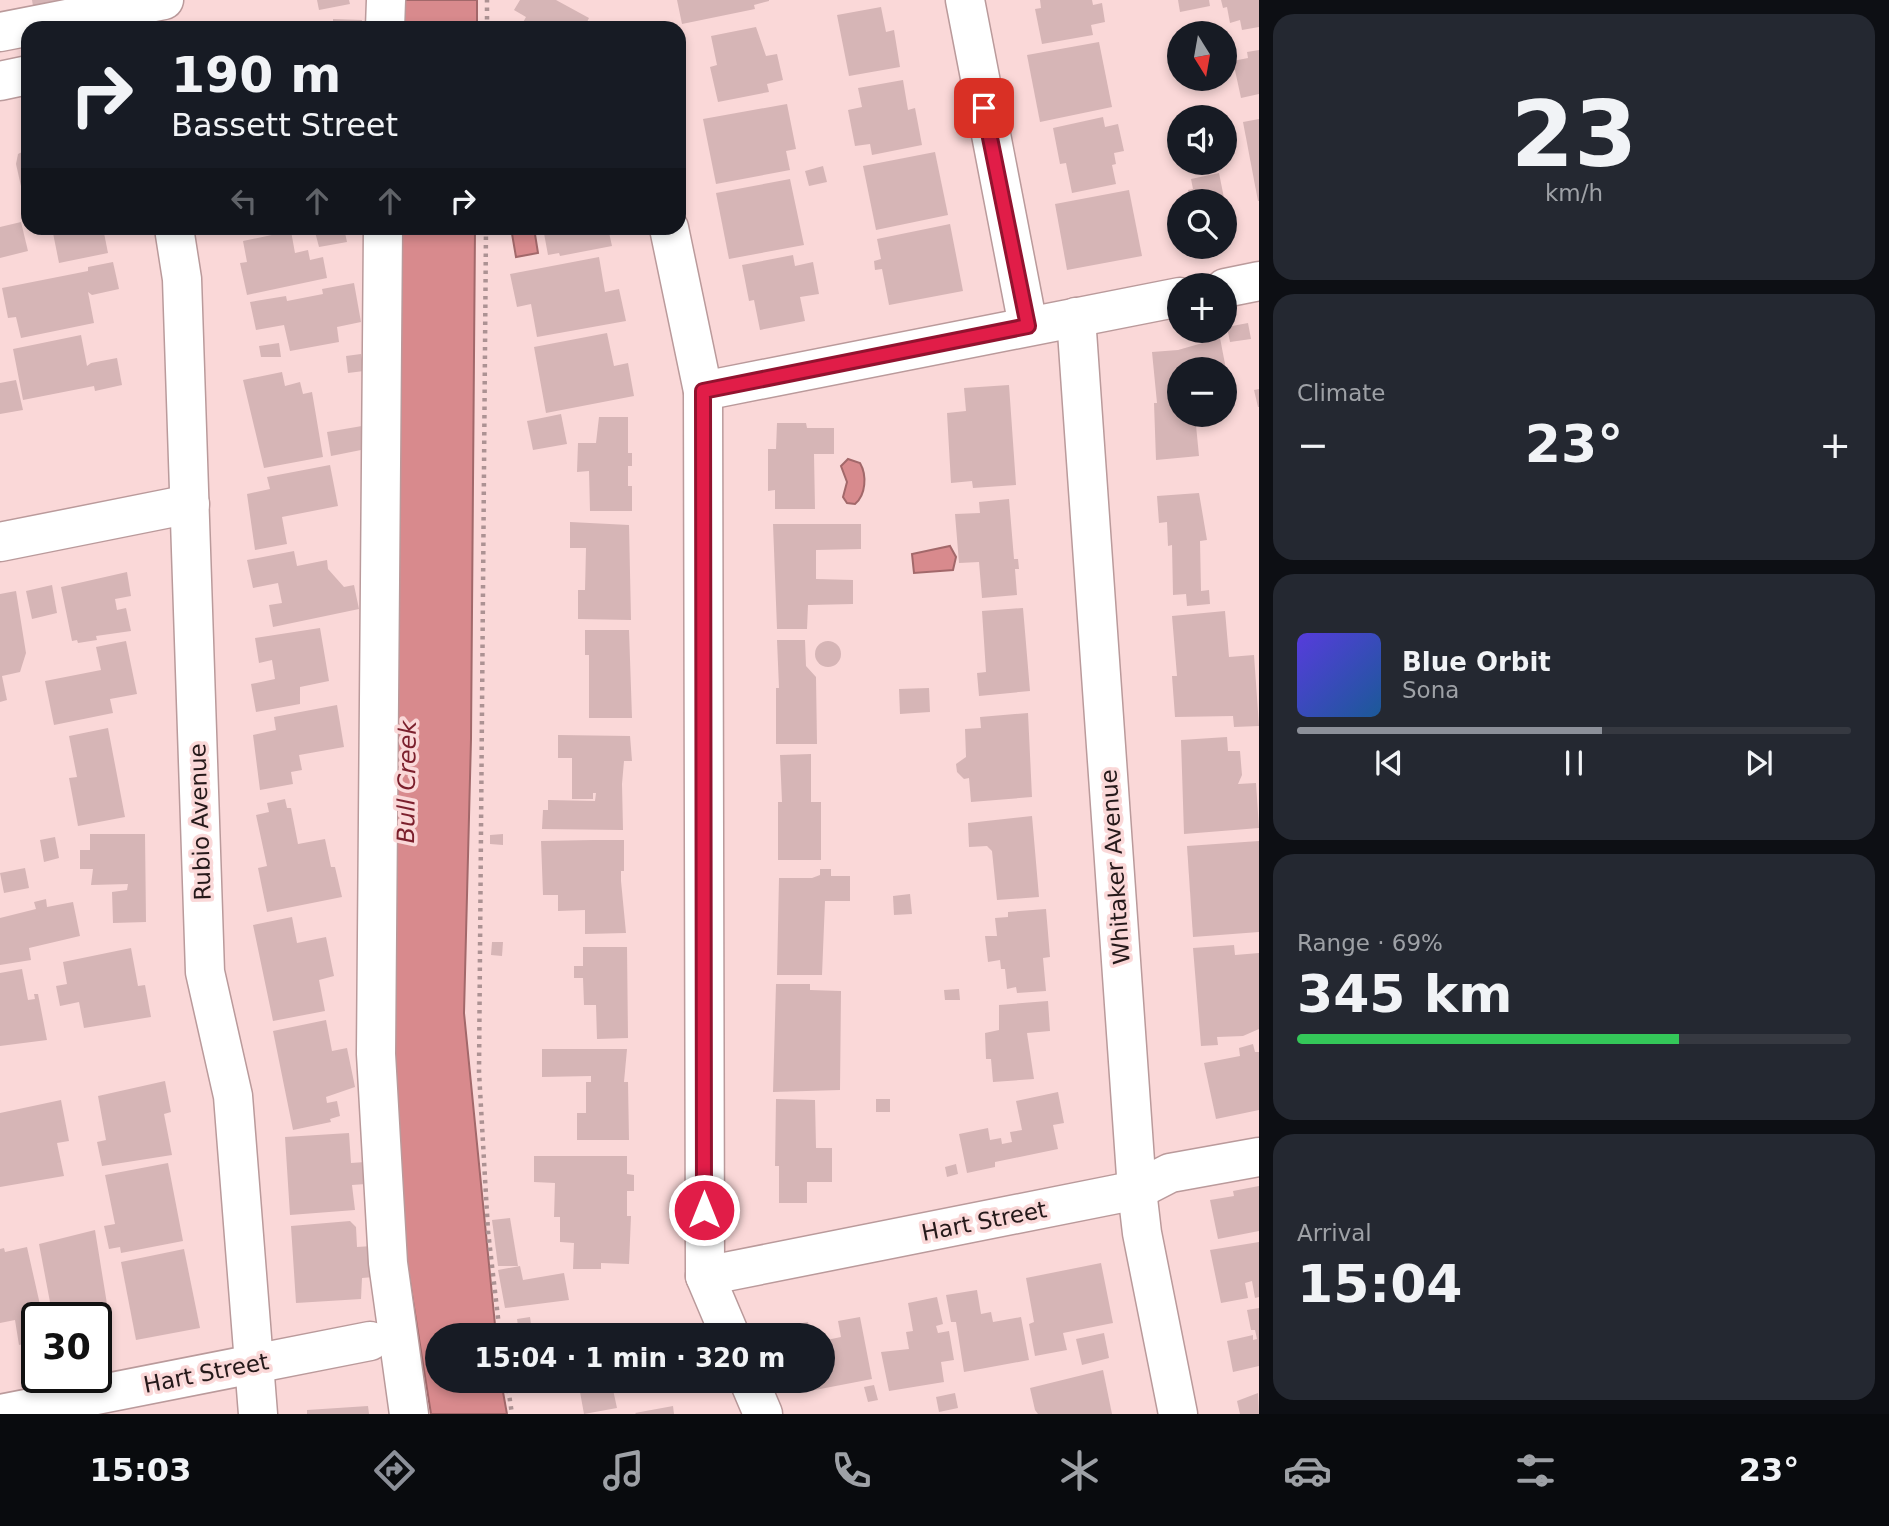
<!DOCTYPE html>
<html lang="en">
<head>
<meta charset="utf-8">
<style>
  :root { --surface:#171b24; --page:#242831; --text:#f1f3f6; --muted:#9ea1a6; --line:#363941; --accent:#8c9099 }
  body { margin:0; font-family:"DejaVu Sans",sans-serif; background:var(--page); color:var(--text); height:100vh; display:flex; flex-direction:column; font-size:26px; white-space:nowrap }
  * { box-sizing:border-box; margin:0 }
  p { font-size:23px; color:var(--muted) }
  .icon { flex:none; width:38px; height:38px; fill:none; stroke:currentColor; stroke-width:2; stroke-linecap:round; stroke-linejoin:round }
  .map { position:relative; flex:1; overflow:hidden }
  .panel { display:flex; flex-direction:column; gap:14px; padding:14px; background:#0d0f14; width:630px }
  .panel>* { flex:none }
  .top-card { position:absolute; left:21px; top:21px; width:665px; height:214px; border-radius:21px; box-shadow:0 4px 10px #0003; background:#171b24; color:var(--text); overflow:hidden }
  .needle { width:46px; rotate:169deg }
  .tools { position:absolute; left:1167px; top:21px; display:grid; gap:14px }
  .tools a { display:grid; place-items:center; width:70px; height:70px; border-radius:50%; background:var(--surface); box-shadow:0 4px 10px #0003; font-size:35px }
  .speed { position:absolute; left:21px; top:1302px; display:flex; gap:14px; font-size:35px; font-weight:700; text-align:center }
  .speed>* { display:grid; place-content:center; width:91px; height:91px; border-radius:50%; background:var(--surface); box-shadow:0 4px 10px #0003; line-height:1 }
  .speed .limit { border:4px solid #111; border-radius:10px; background:#fff; color:#111 }
  .pin { position:absolute; display:grid; place-items:center; width:60px; height:60px; color:#fff; margin:-30px; border-radius:14px; box-shadow:0 4px 10px #0006 }
  .me { position:absolute; width:77px; margin:-38px; rotate:0deg; stroke-linejoin:round; filter:drop-shadow(0 0 5px #0008) }
  .turn { display:flex; align-items:center; gap:24px; height:147px; padding:0 35px; font-size:32px }
  .turn .icon { width:91px; height:91px; stroke-width:2.5 }
  .turn b { display:block; font-size:49px; line-height:60px }
  .lanes { display:flex; align-items:center; height:66px; padding:0 35px; background:#0003; justify-content:center; gap:35px; direction:ltr }
  .lanes .off { opacity:.35 }
  .big { font-size:52px; font-weight:800; line-height:1.1 }
  .panel .widget { flex:1; display:flex; flex-direction:column; justify-content:center; gap:10px; min-width:0; padding:0 24px; border-radius:21px; background:var(--page) }
  .panel .dial { align-items:center; gap:0 }
  .dial b { font-size:91px; line-height:1 }
  .song { display:flex; align-items:center; gap:21px }
  .cover { width:84px; height:84px; border-radius:10px; background:linear-gradient(135deg,hsl(250 70% 55%),hsl(210 70% 35%)) }
  .played { height:7px; border-radius:4px; background:linear-gradient(90deg,var(--accent) 55%,var(--line) 55%) }
  .keys { display:flex; justify-content:space-around; direction:ltr }
  .heat { display:flex; justify-content:space-between; align-items:center; font-size:38px; direction:ltr }
  .charge { height:10px; border-radius:5px; background:linear-gradient(90deg,#34c759 69%,var(--line) 0) }
  .trip { position:absolute; left:425px; top:1323px; width:410px; height:70px; border-radius:35px; background:var(--surface); box-shadow:0 4px 10px #0003; font-weight:800; line-height:70px; text-align:center }
  .tabs { display:flex; height:112px; justify-content:space-around; align-items:center; background:#090b0e; color:var(--muted) }
  .tabs .icon { width:49px; height:49px }
  .tabs .selected { color:var(--accent) }
  .tabs b { font-size:32px; color:var(--text) }
  main { display:flex; flex:1; min-height:0 }
  .map>svg:first-child { display:block }
</style>
</head>
<body>
<main>
<div class="map">
<svg width="1259" height="1414" viewBox="0 0 1259 1414">
  <rect width="100%" height="100%" fill="#fad8d8"/>
  <g fill="#d88a8d" stroke="#a2686a" stroke-width="2">
    <rect x="395" y="0" width="82" height="28"/>
    <path d="M393 228H475L471 739 464 1013 496 1335H438V1381H501L507 1414H431L394 1182Z"/>
    <path d="M511 228H534L538 253 516 257Z"/>
    <path d="M848 459 860 463C867 475 866 495 855 504L847 503 843 497 847 482 841 466Z"/>
    <path d="M950 546 956 557 953 570 914 573 912 554Z"/>
  </g>
  <g fill="#d6b5b6">
    <path d="M32 0H57V1L33 6Z"/>
    <path d="M317 0H349L350 4 319 10Z"/>
    <path d="M520 0H556L589 18 584 28H520L526 17 514 10Z"/>
    <path d="M677 0H769V1L754 5 755 9 682 24Z"/>
    <path d="M1040 0H1092L1093 5 1102 3 1105 22 1091 25 1093 35 1042 44 1035 9 1041 8Z"/>
    <path d="M1178 0H1209L1210 6 1180 12Z"/>
    <path d="M1221 0H1259V27L1242 30 1240 20 1230 23 1227 7 1223 8Z"/>
    <path d="M881 7 886 32 894 30 900 67 849 76 837 15Z"/>
    <path d="M333 19 362 20 361 28H333Z"/>
    <path d="M756 27 766 56 777 54 783 80 767 84 769 92 718 102 710 67 717 65 711 36Z"/>
    <path d="M1099 42 1112 107 1040 122 1027 55Z"/>
    <path d="M1259 50V94L1241 98 1233 61 1248 58 1247 52Z"/>
    <path d="M903 80 908 110 915 108 922 145 872 155 870 144 855 146 848 110 862 107 858 88Z"/>
    <path d="M787 104 796 149 786 151 790 170 716 184 703 119Z"/>
    <path d="M1103 117 1105 127 1118 124 1124 151 1114 153 1116 164 1112 165 1116 184 1072 193 1066 163 1060 164 1053 128Z"/>
    <path d="M1259 119V201H1258L1243 122Z"/>
    <path d="M28 149V200L23 195 16 164 18 154Z"/>
    <path d="M935 152 948 215 876 230 863 166Z"/>
    <path d="M823 166 827 182 809 186 805 171Z"/>
    <path d="M1219 173 1224 198 1221 201H1191L1188 190 1193 189 1191 179Z"/>
    <path d="M790 179 804 245 729 259 716 193Z"/>
    <path d="M1129 190 1142 256 1067 270 1055 204Z"/>
    <path d="M21 222 28 251 0 258V227Z"/>
    <path d="M950 224 963 291 889 305 882 269 875 270 874 261 881 259 877 239Z"/>
    <path d="M52 228H103L108 253 59 263Z"/>
    <path d="M314 228H344L347 242 319 247Z"/>
    <path d="M543 228H608L612 246 560 256 559 253 548 255Z"/>
    <path d="M291 231 295 253 308 250 310 260 323 257 327 278 247 295 240 263 247 262 243 241Z"/>
    <path d="M793 255 795 266 813 262 819 294 800 297 805 321 760 330 754 300 749 301 742 265Z"/>
    <path d="M599 257 605 292 619 289 626 321 537 337 531 304 517 307 510 274Z"/>
    <path d="M113 262 119 289 92 295 88 292 94 323 21 338 16 317 8 318 2 288 88 271V267Z"/>
    <path d="M354 283 361 322 337 327 339 342 290 351 284 325 256 330 250 302 286 296 287 301 323 294 322 289Z"/>
    <path d="M1248 323 1251 339 1230 342 1227 327Z"/>
    <path d="M607 333 614 366 628 363 634 396 546 413 534 347Z"/>
    <path d="M81 335 87 366 91 363 117 358 122 385 95 391 94 386 23 400 13 349Z"/>
    <path d="M1220 338 1226 369H1180V415H1195L1199 456 1156 460 1154 403H1157L1152 352 1178 350Z"/>
    <path d="M279 343 281 357H261L259 346Z"/>
    <path d="M361 354 364 371 348 373 346 356Z"/>
    <path d="M282 372 285 386 300 382 303 394 312 392 323 457 264 468 243 380Z"/>
    <path d="M16 380 23 410 0 414V383Z"/>
    <path d="M1009 385 1016 485 973 488 972 481 951 483 947 413 966 411 964 388Z"/>
    <path d="M1259 389V407H1258L1254 390Z"/>
    <path d="M561 414 567 444 533 450 527 421Z"/>
    <path d="M599 417H628V453H632V466H628V486H632V511H590L589 471 577 472 578 443H596Z"/>
    <path d="M777 423H806L807 428H834V454H814L815 509H775V490L768 491V449H776Z"/>
    <path d="M362 426 366 449 331 456 327 432Z"/>
    <path d="M330 465 338 506 282 517 287 544 255 550 247 494 270 489 267 477Z"/>
    <path d="M1199 493 1207 540 1200 541 1201 591 1209 590 1210 604 1187 606 1186 594 1173 595 1172 545 1168 546 1167 522 1159 523 1157 496Z"/>
    <path d="M1009 499 1014 559H1018L1019 569H1015L1017 595 982 598 979 562 959 563 955 514 980 513 979 502Z"/>
    <path d="M570 522 629 525 631 620 578 619V590H585L586 548H570Z"/>
    <path d="M773 524H861V549L816 550V579L853 580V604L808 605 807 629H777Z"/>
    <path d="M294 551 297 566 327 560 328 569 344 587 354 585 359 609 273 627 269 605 282 603 278 583 253 588 247 560Z"/>
    <path d="M127 572 131 596 115 599 117 610 126 608 131 631 96 636 97 640 78 643 77 640 72 641 61 587Z"/>
    <path d="M52 585 57 613 32 619 26 591Z"/>
    <path d="M16 591 26 653 20 672 2 676 7 700 0 702V594Z"/>
    <path d="M1023 608 1030 691 979 696 977 673 986 672 982 611Z"/>
    <path d="M1225 611 1229 657 1254 655 1259 726 1234 727 1233 716 1175 717 1172 676H1177L1172 616Z"/>
    <path d="M320 628 329 681 300 687V704L256 712 251 684 275 679 272 660 259 663 255 638Z"/>
    <path d="M585 630H629L632 718H589V655H585Z"/>
    <path d="M777 640H805L806 666 816 677 817 744H776V688H779Z"/>
    <path d="M126 641 137 694 110 699 113 713 54 725 45 681 101 670 96 647Z"/>
    <circle cx="828" cy="654" r="13"/>
    <path d="M929 688 930 712 900 714 899 689Z"/>
    <path d="M337 705 344 747 299 755 302 770 291 772 293 784 260 790 253 735 276 730 274 717Z"/>
    <path d="M1028 713 1032 797 971 802 969 778 964 779 957 772 956 764 966 757 965 729 981 728 980 717Z"/>
    <path d="M108 728 125 817 78 826 69 778 77 777 69 736Z"/>
    <path d="M558 735 630 736 632 761H624L622 784 623 830 542 829 543 810H548V800L595 801 596 793H593V799H572V758H558Z"/>
    <path d="M1227 737 1228 751H1240L1242 775 1238 784 1256 783 1259 828 1184 834 1181 740Z"/>
    <path d="M811 754V802H821V860H778V802H782L780 755Z"/>
    <path d="M285 799 287 808H291L298 844 325 839 331 867H335L342 897 267 912 258 868 267 866 256 815 269 812 267 803Z"/>
    <path d="M1032 816 1039 897 997 900 992 851 987 846 969 847 968 823Z"/>
    <path d="M90 834H145L146 922 113 923 112 892 127 890 128 884 91 885 93 869H80V850H90Z"/>
    <path d="M503 834V845L490 844V835Z"/>
    <path d="M55 837 59 858 44 862 40 840Z"/>
    <path d="M593 840H624V871H621V881L626 933 585 934V910L558 911V895H543L541 841Z"/>
    <path d="M1259 841V932L1193 937 1187 846Z"/>
    <path d="M25 868 29 888 4 893 0 873Z"/>
    <path d="M820 869H831V876H850V901H825L822 975H777L779 878H812L820 875Z"/>
    <path d="M910 894 912 914 894 915 893 896Z"/>
    <path d="M46 899 47 907 73 902 80 936 29 948 31 960 0 965V918L36 909 34 902Z"/>
    <path d="M1046 909 1050 957 1043 958 1046 991 1017 993 1016 987 1007 989 1005 969H1001L1000 960 988 962 985 936H997L995 918 1008 917V912Z"/>
    <path d="M292 917 297 943 326 937 334 976 319 980 325 1011 273 1021 253 925Z"/>
    <path d="M492 942H503L502 956 491 955Z"/>
    <path d="M1234 945 1235 955 1259 953V1029L1243 1036 1217 1037 1218 1045 1201 1046 1193 948Z"/>
    <path d="M583 947H627L628 1038 597 1039 596 1005H584L583 978H574V966H583Z"/>
    <path d="M131 948 138 986 145 985 151 1017 84 1028 79 1002 60 1006 56 986 67 984 63 962Z"/>
    <path d="M22 969 28 1000 35 999 34 994H38L47 1040 0 1046V973Z"/>
    <path d="M776 984H810V990L841 991 840 1090 773 1092Z"/>
    <path d="M959 989 960 1000H945L944 990Z"/>
    <path d="M1048 1001 1050 1031 1027 1033 1034 1079 993 1082 991 1059H986L985 1033 999 1030V1005Z"/>
    <path d="M326 1020 332 1051 347 1048 355 1087 326 1097 327 1103 337 1101 340 1116 330 1119 331 1122 293 1130 273 1031Z"/>
    <path d="M1253 1044 1255 1052H1259V1110L1216 1119 1204 1063 1240 1056 1239 1048Z"/>
    <path d="M542 1049H627L624 1082H628L629 1140H577V1113H586V1082H591V1076L542 1077Z"/>
    <path d="M165 1081 171 1112 164 1114 172 1155 102 1166 97 1142 106 1140 98 1096Z"/>
    <path d="M1058 1092 1064 1123 1053 1125 1058 1149 995 1162V1167L967 1173 959 1134 988 1128 990 1140 1001 1138 1002 1144 1012 1142 1010 1132 1022 1130 1016 1101Z"/>
    <path d="M776 1099 815 1100 816 1148H832V1182H807V1203H779V1166H775Z"/>
    <rect x="876" y="1099" width="14" height="13"/>
    <path d="M61 1100 69 1141 57 1143 64 1176 0 1187V1113Z"/>
    <path d="M349 1133 351 1163 365 1162 366 1184 352 1185 355 1210 290 1215 285 1137Z"/>
    <path d="M534 1156H627V1174L634 1175V1191H627V1216H631L629 1264 601 1263V1269H573L574 1243 560 1242V1217H554L555 1183 534 1182Z"/>
    <path d="M168 1163 183 1241 121 1253 120 1247 109 1249 104 1226 115 1224 105 1175Z"/>
    <path d="M956 1164 958 1174 947 1177 945 1167Z"/>
    <path d="M1259 1186V1231L1218 1239 1210 1200 1234 1196 1233 1191Z"/>
    <path d="M510 1218 518 1266H498L492 1220Z"/>
    <path d="M350 1221 356 1227 357 1247 372 1246 374 1277 362 1278 361 1299 296 1303 291 1226Z"/>
    <path d="M95 1230 107 1304 89 1309 88 1305 79 1307 81 1318H53L39 1244Z"/>
    <path d="M1259 1242V1297L1255 1298 1252 1281 1245 1283 1248 1298 1221 1303 1210 1250Z"/>
    <path d="M27 1247 43 1318H37V1341L19 1345 15 1320 0 1323V1249L4 1248 5 1252Z"/>
    <path d="M184 1249 200 1328 136 1340 121 1262Z"/>
    <path d="M1101 1263 1113 1323 1063 1333 1067 1350 1035 1356 1029 1324 1034 1322 1026 1278Z"/>
    <path d="M520 1266 523 1280 564 1273 569 1300 505 1308 498 1270Z"/>
    <path d="M977 1290 981 1314 991 1312 993 1322 1021 1317 1029 1360 964 1372 956 1322H951L946 1295Z"/>
    <path d="M937 1297 943 1324 936 1326 938 1333 949 1331 954 1360 941 1362 944 1382 889 1391 881 1352 909 1349 906 1332 913 1331 908 1303Z"/>
    <path d="M1259 1308V1366L1233 1372 1227 1341 1253 1335V1340L1257 1339 1255 1330H1251L1247 1310Z"/>
    <path d="M530 1317 532 1331 519 1333 517 1319Z"/>
    <path d="M860 1317 872 1379 815 1390 813 1381H822V1341L841 1337 838 1321Z"/>
    <path d="M808 1322 811 1335H783L781 1327Z"/>
    <path d="M1104 1333 1109 1358 1082 1365 1076 1339Z"/>
    <path d="M1103 1370 1112 1414H1038L1035 1410 1030 1388Z"/>
    <path d="M578 1381H629V1382L612 1385 617 1408 584 1414Z"/>
    <path d="M874 1385 878 1400 868 1402 864 1387Z"/>
    <path d="M955 1393 958 1408 939 1412 936 1397Z"/>
    <path d="M1258 1393 1259 1414H1240L1237 1401Z"/>
    <path d="M368 1406 369 1414H307V1410Z"/>
    <path d="M673 1406 674 1414H636L635 1413Z"/>
  </g>
  <g fill="none" stroke-linecap="round" stroke-linejoin="round">
    <defs>
      <g id="minor">
        <path d="M965 0 1028 326"/>
        <path d="M385 28 386 0"/>
        <path d="M0 32 164 0"/>
        <path d="M0 81 28 75"/>
        <path d="M174 228 182 279 205 972 233 1096 258 1414"/>
        <path d="M383 228 376 1054 388 1263 409 1414"/>
        <path d="M669 228 703 391 705 1276 730 1335"/>
        <path d="M1225 288 1259 281"/>
        <path d="M1076 317 1137 1190 1142 1233 1178 1414"/>
        <path d="M703 391 1180 297"/>
        <path d="M0 542 190 504"/>
        <path d="M705 1276 1137 1190 1170 1173 1259 1157"/>
        <path d="M749 1381 763 1414"/>
        <path d="M0 1414 370 1341"/>
      </g>
    </defs>
    <use href="#minor" stroke="#ba9a9b" stroke-width="41"/>
    <g stroke="#ac9293" stroke-width="4.5" stroke-dasharray="3.5 5" stroke-linecap="butt">
      <path d="M487 28V0"/>
      <path d="M486 228 479 1072 488 1231 500 1335"/>
      <path d="M507 1381 512 1414"/>
    </g>
    <use href="#minor" stroke="#fff" stroke-width="38"/>
  </g>
  <g fill="none" stroke-linecap="round" stroke-linejoin="round">
    <defs>
      <path id="route" d="M704 1210 703 391 1028 326 984 108"/>
    </defs>
    <use href="#route" stroke="#92132f" stroke-width="18"/>
    <use href="#route" stroke="#e11d48" stroke-width="12"/>
  </g>
  <g text-anchor="middle" dominant-baseline="central" stroke-width="7" stroke-linejoin="round" paint-order="stroke">
    <g font-size="23" fill="#25191a" stroke="#fad8d8">
      <text transform="translate(200 822) rotate(-92)">Rubio Avenue</text>
      <text transform="translate(1115 867) rotate(-94)">Whitaker Avenue</text>
      <text transform="translate(984 1221) rotate(-11)">Hart Street</text>
      <text transform="translate(206 1373) rotate(-11)">Hart Street</text>
    </g>
    <g font-size="24" font-style="italic" fill="#7b1f2c" stroke="#fad8d8">
      <text transform="translate(407 782) rotate(-89)">Bull Creek</text>
    </g>
  </g>
</svg>
<div class="tools">
<a><svg class="needle" viewBox="-14 -14 28 28"><path d="M0-13l5 13h-10z" fill="#e53935"/><path d="M0 13l5-13h-10z" fill="#9ea1a6"/></svg></a>
<a><svg class="icon" aria-label="sound" viewBox="0 0 24 24"><path d="M4 9h4l5-4v14l-5-4H4zM17 9q2 3 0 6"/></svg></a>
<a><svg class="icon" aria-label="search" viewBox="0 0 24 24"><circle cx="10" cy="10" r="6"/><path d="M15 15l6 6"/></svg></a>
<a>+</a>
<a>−</a>
</div>
<div class="speed"><div class="limit">30</div></div>
<div class="pin" style="left:984px;top:108px;background:#d93025"><svg class="icon" aria-label="arrive" viewBox="0 0 24 24"><path d="M6 21V4h12l-3 4 3 4H6"/></svg></div>
<svg class="me" style="left:704px;top:1210px" viewBox="-20 -20 40 40"><circle r="17" fill="#e11d48" stroke="#fff" stroke-width="3"/><path d="M0-11L8 9 0 5-8 9z" fill="#fff"/></svg>
<div class="trip">15:04 · 1 min · 320 m</div>
<div class="top-card">
<div class="turn"><svg class="icon" aria-label="right" viewBox="0 0 24 24"><path d="M7 20v-9h11M14 6l5 5-5 5"/></svg><div><b>190 m</b>Bassett Street</div></div>
<div class="lanes"><svg class="icon off" aria-label="left" viewBox="0 0 24 24"><path d="M17 20v-9H6M10 6l-5 5 5 5"/></svg><svg class="icon off" aria-label="ahead" viewBox="0 0 24 24"><path d="M12 20V5M6 11l6-6 6 6"/></svg><svg class="icon off" aria-label="ahead" viewBox="0 0 24 24"><path d="M12 20V5M6 11l6-6 6 6"/></svg><svg class="icon" aria-label="right" viewBox="0 0 24 24"><path d="M7 20v-9h11M14 6l5 5-5 5"/></svg></div>
</div>
</div>
<section class="panel">
<div class="widget dial"><b>23</b><p>km/h</p></div>
<div class="widget"><p>Climate</p>
<div class="heat"><a>−</a><b class="big">23°</b><a>+</a></div>
</div>
<div class="widget">
<div class="song"><i class="cover"></i><div><b>Blue Orbit</b><p>Sona</p></div></div>
<div class="played"></div>
<div class="keys"><svg class="icon" aria-label="previous" viewBox="0 0 24 24"><path d="M18 5L8 12l10 7zM5 5v14"/></svg><svg class="icon" aria-label="pause" viewBox="0 0 24 24"><path d="M8 5v14M16 5v14"/></svg><svg class="icon" aria-label="next" viewBox="0 0 24 24"><path d="M6 5l10 7-10 7zM19 5v14"/></svg></div>
</div>
<div class="widget"><p>Range · 69%</p><b class="big">345 km</b><div class="charge"></div></div>
<div class="widget"><p>Arrival</p><b class="big">15:04</b></div>
</section>
</main>
<nav class="tabs">
<b>15:03</b>
<svg class="icon selected" aria-label="directions" viewBox="0 0 24 24"><path d="M12 3l9 9-9 9-9-9zM9 14v-3h6M13 9l2 2-2 2"/></svg>
<svg class="icon" aria-label="music" viewBox="0 0 24 24"><path d="M9 18V5l10-2v13"/><circle cx="6" cy="18" r="3"/><circle cx="16" cy="16" r="3"/></svg>
<svg class="icon" aria-label="phone" viewBox="0 0 24 24"><path d="M5 4h4l2 5-3 2q2 4 5 5l2-3 5 2v4C11 20 4 13 5 4z"/></svg>
<svg class="icon" aria-label="climate" viewBox="0 0 24 24"><path d="M12 3v18M4 7l16 10M4 17L20 7"/></svg>
<svg class="icon" aria-label="car" viewBox="0 0 24 24"><path d="M5 17H2v-5l4-1 3-4h7l3 4 3 1v5h-3M9 17h6M6 11h13"/><circle cx="7" cy="17" r="2"/><circle cx="17" cy="17" r="2"/></svg>
<svg class="icon" aria-label="filters" viewBox="0 0 24 24"><path d="M4 7h16M4 17h16"/><circle cx="9" cy="7" r="2"/><circle cx="15" cy="17" r="2"/></svg>
<b>23°</b>
</nav>
</body>
</html>
